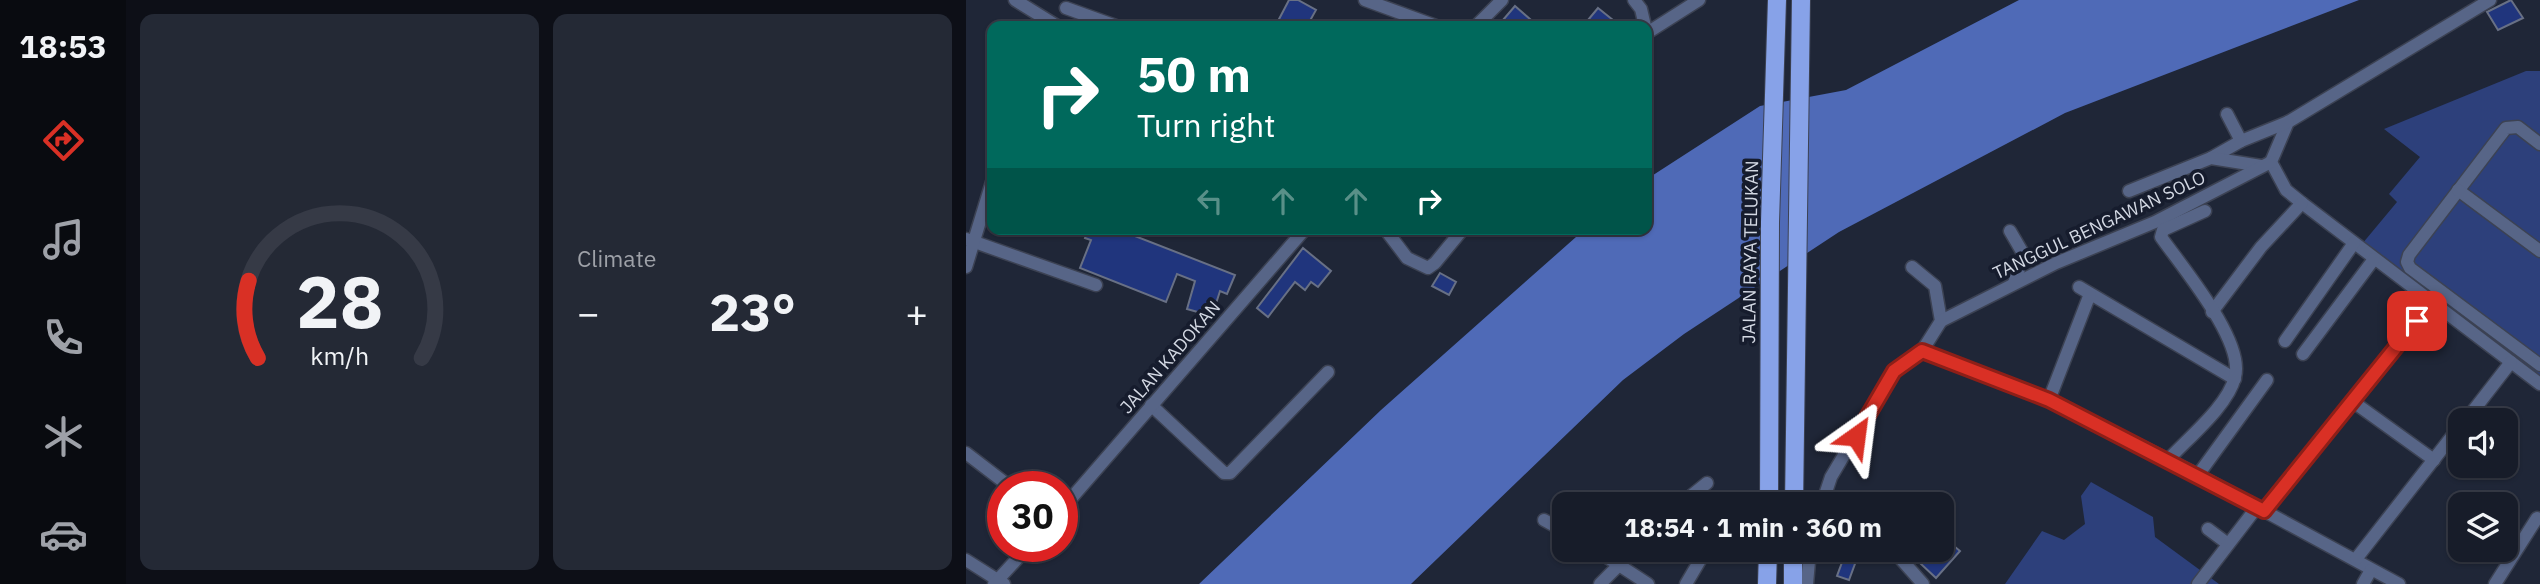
<!DOCTYPE html>
<html lang="en">
<head>
<meta charset="utf-8">
<style>
  :root { --surface:#171c29; --page:#242935; --text:#f1f3f6; --muted:#9ea1a8; --line:#363a46; --accent:#d93025 }
  body { margin:0; font-family:"IBM Plex Sans",sans-serif; background:var(--page); color:var(--text); height:100vh; display:flex; flex-direction:column; font-size:26px; white-space:nowrap }
  * { box-sizing:border-box; margin:0 }
  p { font-size:23px; color:var(--muted) }
  .icon { flex:none; width:38px; height:38px; fill:none; stroke:currentColor; stroke-width:2; stroke-linecap:round; stroke-linejoin:round }
  .map { position:relative; flex:1; overflow:hidden }
  .drawer { display:flex; flex-direction:column; gap:14px; padding:14px; background:#0d0f17; width:840px }
  .drawer>* { flex:none }
  .guide { position:absolute; left:21px; top:21px; width:665px; height:214px; border-radius:14px; box-shadow:0 2px 5px #0004,0 0 0 2px var(--line); background:#00695c; color:#fff; overflow:hidden }
  .tools { position:absolute; left:1482px; top:408px; display:grid; gap:14px }
  .tools a { display:grid; place-items:center; width:70px; height:70px; border-radius:14px; background:var(--surface); box-shadow:0 2px 5px #0004,0 0 0 2px var(--line); font-size:35px }
  .speed { position:absolute; left:21px; top:471px; display:flex; gap:14px; font-size:35px; font-weight:700; text-align:center }
  .speed>* { display:grid; place-content:center; width:91px; height:91px; border-radius:50%; background:var(--surface); box-shadow:0 2px 5px #0004,0 0 0 2px var(--line); line-height:1 }
  .speed .limit { border:10px solid #d22; background:#fff; color:#111 }
  .pin { position:absolute; display:grid; place-items:center; width:60px; height:60px; color:#fff; margin:-30px; border-radius:14px; box-shadow:0 4px 10px #0006 }
  .me { position:absolute; width:77px; margin:-38px; rotate:31deg; stroke-linejoin:round; filter:drop-shadow(0 0 5px #0008) }
  .turn { display:flex; align-items:center; gap:24px; height:147px; padding:0 35px; font-size:32px }
  .turn .icon { width:91px; height:91px; stroke-width:2.5 }
  .turn b { display:block; font-size:49px; line-height:60px }
  .lanes { display:flex; align-items:center; height:66px; padding:0 35px; background:#0003; justify-content:center; gap:35px; direction:ltr }
  .lanes .off { opacity:.35 }
  .big { font-size:52px; font-weight:800; line-height:1.1 }
  .drawer .widget { flex:1; display:flex; flex-direction:column; justify-content:center; gap:10px; min-width:0; padding:0 24px; border-radius:14px; background:var(--page) }
  .drawer .dial { align-items:center; gap:0 }
  .dial svg { height:182px; overflow:visible; fill:none; stroke:var(--line); stroke-width:7; stroke-linecap:round; text-anchor:middle }
  .dial text { fill:var(--text); stroke:none }
  .heat { display:flex; justify-content:space-between; align-items:center; font-size:38px; direction:ltr }
  .drawer .tiles { flex:1; display:grid; gap:14px; grid-template-columns:repeat(2,1fr) }
  .trip { position:absolute; left:586px; top:492px; width:402px; height:70px; border-radius:14px; background:var(--surface); box-shadow:0 2px 5px #0004,0 0 0 2px var(--line); font-weight:800; line-height:70px; text-align:center }
  main { display:flex; flex:1; min-height:0 }
  .dock { display:flex; flex-direction:column; width:126px; justify-content:space-around; align-items:center; background:#090b10; color:var(--muted) }
  .dock .icon { width:49px; height:49px }
  .dock .selected { color:var(--accent) }
  .dock b { font-size:32px; color:var(--text) }
  .map>svg:first-child { display:block }
</style>
</head>
<body>
<main>
<nav class="dock">
<b>18:53</b>
<svg class="icon selected" aria-label="directions" viewBox="0 0 24 24"><path d="M12 3l9 9-9 9-9-9zM9 14v-3h6M13 9l2 2-2 2"/></svg>
<svg class="icon" aria-label="music" viewBox="0 0 24 24"><path d="M9 18V5l10-2v13"/><circle cx="6" cy="18" r="3"/><circle cx="16" cy="16" r="3"/></svg>
<svg class="icon" aria-label="phone" viewBox="0 0 24 24"><path d="M5 4h4l2 5-3 2q2 4 5 5l2-3 5 2v4C11 20 4 13 5 4z"/></svg>
<svg class="icon" aria-label="climate" viewBox="0 0 24 24"><path d="M12 3v18M4 7l16 10M4 17L20 7"/></svg>
<svg class="icon" aria-label="car" viewBox="0 0 24 24"><path d="M5 17H2v-5l4-1 3-4h7l3 4 3 1v5h-3M9 17h6M6 11h13"/><circle cx="7" cy="17" r="2"/><circle cx="17" cy="17" r="2"/></svg>
</nav>
<section class="drawer">
<div class="tiles">
<div class="widget dial"><svg viewBox="0 0 100 80">
<path d="M14 69A42 42 0 1 1 86 69"/>
<path d="M14 69A42 42 0 0 1 10 35" stroke="#d93025"/>
<text x="50" y="56" font-size="32" font-weight="700">28</text>
<text x="50" y="72" font-size="11">km/h</text>
</svg></div>
<div class="widget"><p>Climate</p>
<div class="heat"><a>−</a><b class="big">23°</b><a>+</a></div>
</div>
</div>
</section>
<div class="map">
<svg width="1574" height="584" viewBox="0 0 1574 584">
  <rect width="100%" height="100%" fill="#1f2637"/>
  <g fill="#2d407b">
    <path d="M1560 71H1574V377L1396 244 1431 202 1423 194 1454 157 1418 129Z"/>
    <path d="M1125 482 1187 517 1189 537 1253 584H1039L1076 531 1098 540 1119 524 1115 496Z"/>
  </g>
  <path fill="#4f6ab7" d="M1053 0H1393L1099 113 873 232 718 334 657 380 445 584H233L415 410 619 229H681V179L794 106 880 90Z"/>
  <g fill="#20357d" stroke="#687085" stroke-width="2">
    <path d="M323 0H332L350 10 341 26 311 23Z"/>
    <path d="M1545 0 1557 18 1532 30 1521 12Z"/>
    <path d="M549 6 572 26H544L537 20Z"/>
    <path d="M632 8 647 20 641 26H617Z"/>
    <path d="M122 229H151L269 275 261 294 254 291 246 316 221 309 229 281 211 274 200 302 114 268 125 240 119 238Z"/>
    <path d="M337 248 365 271 352 287 345 282 339 290 329 282 302 317 291 308Z"/>
    <path d="M474 273 490 282 483 295 466 286Z"/>
    <path d="M976 536 994 551 970 578 955 564 969 550H976Z"/>
    <path d="M878 557 890 561 883 580 871 576Z"/>
  </g>
  <g fill="none" stroke-linecap="round" stroke-linejoin="round">
    <defs>
      <g id="street">
        <path d="M49 0 91 26"/>
        <path d="M399 0 470 26"/>
        <path d="M668 0 675 9 679 26"/>
        <path d="M1524 0 1322 122 1305 162 1320 190 1336 203 1574 384"/>
        <path d="M100 8 150 26"/>
        <path d="M510 26 536 0"/>
        <path d="M681 33 733 0"/>
        <path d="M1275 141 1322 122"/>
        <path d="M1574 144 1552 127 1540 128 1443 255 1441 262 1444 268 1574 365"/>
        <path d="M1245 158 1275 141 1261 114"/>
        <path d="M1492 190 1574 251"/>
        <path d="M1163 191 1245 158 1295 166"/>
        <path d="M419 229 441 258 462 268 469 263 497 229"/>
        <path d="M1044 231 1058 255 1048 283"/>
        <path d="M0 239 130 285"/>
        <path d="M0 267 26 182"/>
        <path d="M946 267 969 286 975 321 956 351"/>
        <path d="M1113 287 1269 379"/>
        <path d="M1246 312 1295 247 1336 203"/>
        <path d="M975 321 1090 263 1189 222 1305 162"/>
        <path d="M1319 341 1388 243"/>
        <path d="M1337 354 1408 259"/>
        <path d="M1083 400 1124 294"/>
        <path d="M1386 401 1468 460"/>
        <path d="M185 405 258 473H264L362 372"/>
        <path d="M1500 420 1545 362"/>
        <path d="M0 453 43 486"/>
        <path d="M1202 460C1222 438 1262 406 1269 377 1279 341 1216 267 1195 237L1197 230 1239 211"/>
        <path d="M1232 475 1301 380"/>
        <path d="M715 504 741 483"/>
        <path d="M856 504 865 477 928 371 956 351 1083 400 1232 475 1433 584"/>
        <path d="M96 509 339 229"/>
        <path d="M1298 511 1465 303"/>
        <path d="M578 520 598 531"/>
        <path d="M1242 529 1262 544"/>
        <path d="M630 550 682 584"/>
        <path d="M927 550 957 584"/>
        <path d="M1390 559 1494 426"/>
        <path d="M0 560 38 584"/>
        <path d="M28 584 63 546"/>
        <path d="M634 584 668 550"/>
        <path d="M720 584 740 550"/>
        <path d="M841 584 844 550"/>
        <path d="M1232 584 1291 507"/>
        <path d="M1397 584 1405 570"/>
        <path d="M1529 584 1571 518"/>
      </g>
      <g id="primary">
        <path d="M803 504 804 222 811 0"/>
        <path d="M828 504 835 0"/>
        <path d="M801 584 802 550"/>
        <path d="M827 584V550"/>
      </g>
    </defs>
    <use href="#street" stroke="#3c4253" stroke-width="15"/>
    <use href="#primary" stroke="#3c4253" stroke-width="20"/>
    <use href="#street" stroke="#576587" stroke-width="12"/>
    <use href="#primary" stroke="#87a2e8" stroke-width="18"/>
  </g>
  <g fill="none" stroke-linecap="round" stroke-linejoin="round">
    <defs>
      <path id="route" d="M890 436 928 371 956 351 1083 400 1298 511 1451 321"/>
    </defs>
    <use href="#route" stroke="#8d1f18" stroke-width="18"/>
    <use href="#route" stroke="#d93025" stroke-width="12"/>
  </g>
  <g text-anchor="middle" dominant-baseline="central" stroke-width="7" stroke-linejoin="round" paint-order="stroke">
    <g font-size="18" fill="#d3d8e3" stroke="#161c2d">
      <text transform="translate(1133 225) rotate(-25)">TANGGUL BENGAWAN SOLO</text>
      <text transform="translate(784 252) rotate(-89)">JALAN RAYA TELUKAN</text>
      <text transform="translate(204 357) rotate(-49)">JALAN KADOKAN</text>
    </g>
  </g>
</svg>
<div class="tools">
<a><svg class="icon" aria-label="sound" viewBox="0 0 24 24"><path d="M4 9h4l5-4v14l-5-4H4zM17 9q2 3 0 6"/></svg></a>
<a><svg class="icon" aria-label="layers" viewBox="0 0 24 24"><path d="M12 4l9 5-9 5-9-5zM3 14l9 5 9-5"/></svg></a>
</div>
<div class="speed"><div class="limit">30</div></div>
<div class="pin" style="left:1451px;top:321px;background:#d93025"><svg class="icon" aria-label="arrive" viewBox="0 0 24 24"><path d="M6 21V4h12l-3 4 3 4H6"/></svg></div>
<svg class="me" style="left:890px;top:436px" viewBox="-20 -20 40 40"><path d="M0-17L14 15 0 8-14 15z" fill="#d93025" stroke="#fff" stroke-width="4"/></svg>
<div class="trip">18:54 · 1 min · 360 m</div>
<div class="guide">
<div class="turn"><svg class="icon" aria-label="right" viewBox="0 0 24 24"><path d="M7 20v-9h11M14 6l5 5-5 5"/></svg><div><b>50 m</b>Turn right</div></div>
<div class="lanes"><svg class="icon off" aria-label="left" viewBox="0 0 24 24"><path d="M17 20v-9H6M10 6l-5 5 5 5"/></svg><svg class="icon off" aria-label="ahead" viewBox="0 0 24 24"><path d="M12 20V5M6 11l6-6 6 6"/></svg><svg class="icon off" aria-label="ahead" viewBox="0 0 24 24"><path d="M12 20V5M6 11l6-6 6 6"/></svg><svg class="icon" aria-label="right" viewBox="0 0 24 24"><path d="M7 20v-9h11M14 6l5 5-5 5"/></svg></div>
</div>
</div>
</main>
</body>
</html>
